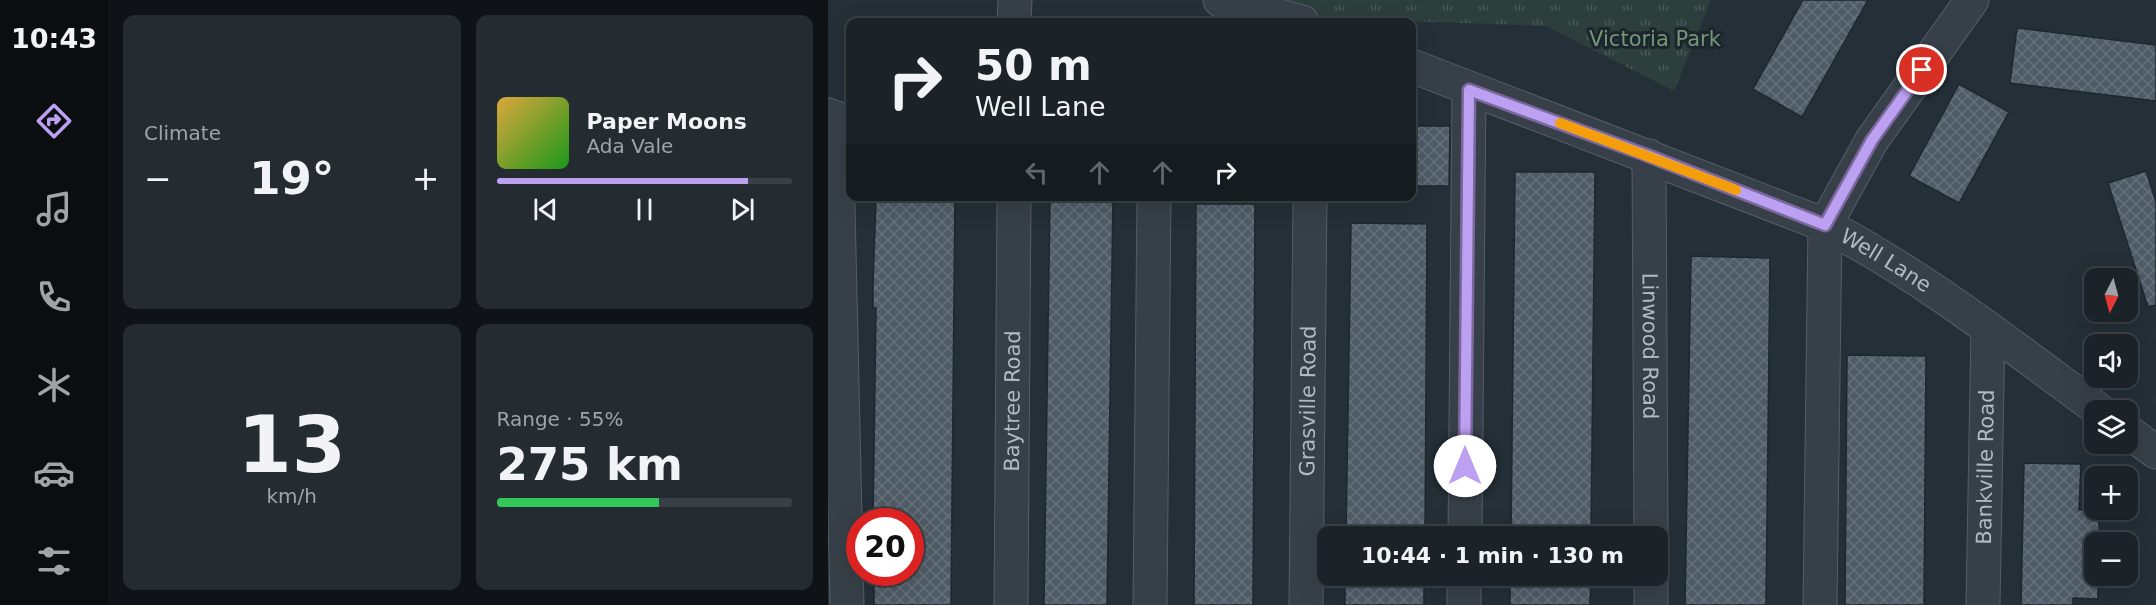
<!DOCTYPE html>
<html lang="en">
<head>
<meta charset="utf-8">
<style>
  :root { --surface:#1b2329; --page:#242b31; --text:#f1f3f6; --muted:#a0a4a8; --line:#394046; --accent:#bca0f2 }
  body { margin:0; font-family:"DejaVu Sans",sans-serif; background:var(--page); color:var(--text); height:100vh; display:flex; flex-direction:column; font-size:22px; white-space:nowrap }
  * { box-sizing:border-box; margin:0 }
  p { font-size:20px; color:var(--muted) }
  .icon { flex:none; width:33px; height:33px; fill:none; stroke:currentColor; stroke-width:2; stroke-linecap:round; stroke-linejoin:round }
  .map { position:relative; flex:1; overflow:hidden }
  .drawer { display:flex; flex-direction:column; gap:15px; padding:15px; background:#0f1317; width:720px }
  .drawer>* { flex:none }
  .hud { position:absolute; left:18px; top:18px; width:570px; height:183px; border-radius:12px; box-shadow:0 6px 24px #0002,0 0 0 2px var(--line); background:#1b2329; color:var(--text); overflow:hidden }
  .needle { width:39px; rotate:186deg }
  .fabs { position:absolute; left:1256px; top:268px; display:grid; gap:12px }
  .fabs a { display:grid; place-items:center; width:54px; height:54px; border-radius:12px; background:var(--surface); box-shadow:0 6px 24px #0002,0 0 0 2px var(--line); font-size:30px }
  .speed { position:absolute; left:18px; top:508px; display:flex; gap:12px; font-size:30px; font-weight:700; text-align:center }
  .speed>* { display:grid; place-content:center; width:78px; height:78px; border-radius:50%; background:var(--surface); box-shadow:0 6px 24px #0002,0 0 0 2px var(--line); line-height:1 }
  .speed .limit { border:9px solid #d22; background:#fff; color:#111 }
  .pin { position:absolute; display:grid; place-items:center; width:51px; height:51px; color:#fff; margin:-26px; border:3px solid #fff; border-radius:50%; box-shadow:0 2px 6px #0007 }
  .me { position:absolute; width:66px; margin:-33px; rotate:0deg; stroke-linejoin:round; filter:drop-shadow(0 0 4px #0008) }
  .turn { display:flex; align-items:center; gap:21px; height:126px; padding:0 30px; font-size:27px }
  .turn .icon { width:78px; height:78px; stroke-width:2.5 }
  .turn b { display:block; font-size:42px; line-height:51px }
  .lanes { display:flex; align-items:center; height:57px; padding:0 30px; background:#0003; justify-content:center; gap:30px; direction:ltr }
  .lanes .off { opacity:.35 }
  .big { font-size:45px; font-weight:700; line-height:1.1 }
  .drawer .widget { flex:1; display:flex; flex-direction:column; justify-content:center; gap:9px; min-width:0; padding:0 21px; border-radius:12px; background:var(--page) }
  .drawer .dial { align-items:center; gap:0 }
  .dial b { font-size:78px; line-height:1 }
  .song { display:flex; align-items:center; gap:18px }
  .cover { width:72px; height:72px; border-radius:9px; background:linear-gradient(135deg,hsl(40 70% 55%),hsl(120 70% 35%)) }
  .played { height:6px; border-radius:3px; background:linear-gradient(90deg,var(--accent) 85%,var(--line) 85%) }
  .keys { display:flex; justify-content:space-around; direction:ltr }
  .heat { display:flex; justify-content:space-between; align-items:center; font-size:33px; direction:ltr }
  .charge { height:9px; border-radius:4px; background:linear-gradient(90deg,#34c759 55%,var(--line) 0) }
  .drawer .tiles { flex:1; display:grid; gap:15px; grid-template-columns:repeat(2,1fr) }
  .trip { position:absolute; left:489px; top:526px; width:351px; height:60px; border-radius:12px; background:var(--surface); box-shadow:0 6px 24px #0002,0 0 0 2px var(--line); font-weight:700; line-height:60px; text-align:center }
  main { display:flex; flex:1; min-height:0 }
  .tabs { display:flex; flex-direction:column; width:108px; justify-content:space-around; align-items:center; background:#0b0e10; color:var(--muted) }
  .tabs .icon { width:42px; height:42px }
  .tabs .active { color:var(--accent) }
  .tabs b { font-size:27px; color:var(--text) }
  .map>svg:first-child { display:block }
</style>
</head>
<body>
<main>
<nav class="tabs">
<b>10:43</b>
<svg class="icon active" aria-label="directions" viewBox="0 0 24 24"><path d="M12 3l9 9-9 9-9-9zM9 14v-3h6M13 9l2 2-2 2"/></svg>
<svg class="icon" aria-label="music" viewBox="0 0 24 24"><path d="M9 18V5l10-2v13"/><circle cx="6" cy="18" r="3"/><circle cx="16" cy="16" r="3"/></svg>
<svg class="icon" aria-label="phone" viewBox="0 0 24 24"><path d="M5 4h4l2 5-3 2q2 4 5 5l2-3 5 2v4C11 20 4 13 5 4z"/></svg>
<svg class="icon" aria-label="climate" viewBox="0 0 24 24"><path d="M12 3v18M4 7l16 10M4 17L20 7"/></svg>
<svg class="icon" aria-label="car" viewBox="0 0 24 24"><path d="M5 17H2v-5l4-1 3-4h7l3 4 3 1v5h-3M9 17h6M6 11h13"/><circle cx="7" cy="17" r="2"/><circle cx="17" cy="17" r="2"/></svg>
<svg class="icon" aria-label="filters" viewBox="0 0 24 24"><path d="M4 7h16M4 17h16"/><circle cx="9" cy="7" r="2"/><circle cx="15" cy="17" r="2"/></svg>
</nav>
<section class="drawer">
<div class="tiles">
<div class="widget"><p>Climate</p>
<div class="heat"><a>−</a><b class="big">19°</b><a>+</a></div>
</div>
<div class="widget">
<div class="song"><i class="cover"></i><div><b>Paper Moons</b><p>Ada Vale</p></div></div>
<div class="played"></div>
<div class="keys"><svg class="icon" aria-label="previous" viewBox="0 0 24 24"><path d="M18 5L8 12l10 7zM5 5v14"/></svg><svg class="icon" aria-label="pause" viewBox="0 0 24 24"><path d="M8 5v14M16 5v14"/></svg><svg class="icon" aria-label="next" viewBox="0 0 24 24"><path d="M6 5l10 7-10 7zM19 5v14"/></svg></div>
</div>
<div class="widget dial"><b>13</b><p>km/h</p></div>
<div class="widget"><p>Range · 55%</p><b class="big">275 km</b><div class="charge"></div></div>
</div>
</section>
<div class="map">
<svg width="1328" height="605" viewBox="0 0 1328 605">
  <defs>
    <pattern id="grass-tufts" width="24" height="20" patternUnits="userSpaceOnUse" patternTransform="scale(1.5)"><rect width="24" height="20" fill="#2c3f3c"/><path d="M3 7l-1-3M5 7V3M7 7l1-3M15 17l-1-3M17 17v-4M19 17l1-3" fill="none" stroke="#485957"/></pattern>
    <pattern id="building-cross-hatch" width="8" height="8" patternUnits="userSpaceOnUse" patternTransform="scale(1.5)"><rect width="8" height="8" fill="#4f5b66"/><path d="M0 0l8 8M0 8l8-8" fill="none" stroke="#66717a"/></pattern>
  </defs>
  <rect width="100%" height="100%" fill="#242f37"/>
  <path fill="url(#grass-tufts)" d="M423 0H883L846 91 718 26 488 18Z"/>
  <g fill="url(#building-cross-hatch)" stroke="#1e272f" stroke-width="1.5">
    <path d="M975 0H1040L974 117 925 89Z"/>
    <path d="M1189 28 1328 45V101L1182 83Z"/>
    <path d="M1131 84 1181 112 1131 203 1081 176Z"/>
    <path d="M584 126H622L621 186H584Z"/>
    <path d="M1318 171 1328 202V305L1320 307 1280 183Z"/>
    <path d="M687 172H767L763 537H683Z"/>
    <path d="M127 196 123 605H46V573H82V522H45L48 308H45V285L48 197Z"/>
    <path d="M222 196H285L279 605H216Z"/>
    <path d="M368 204H427L425 605H366Z"/>
    <path d="M523 223 599 224 597 537H518Z"/>
    <path d="M863 256 942 258 938 605H857Z"/>
    <path d="M1019 355 1098 356 1096 605H1017Z"/>
    <path d="M1196 463 1253 464 1251 510H1271V543H1266V576H1270V599L1245 598V605H1193Z"/>
    <rect x="517" y="576" width="79" height="29"/>
    <path d="M682 576H763L762 605H682Z"/>
  </g>
  <g fill="none" stroke-linecap="round" stroke-linejoin="round">
    <defs>
      <g id="minor">
        <path d="M392 0 474 22"/>
        <path d="M186 22 187 0"/>
        <path id="s1" d="M584 66 997 225C1095 276 1184 346 1272 411"/>
        <path d="M0 115 8 118 19 605"/>
        <path id="s2" d="M821 156 823 537"/>
        <path d="M1299 431 1328 452"/>
        <path d="M637 537 641 90"/>
        <path id="s3" d="M183 605 186 196"/>
        <path d="M322 605 326 196"/>
        <path id="s4" d="M478 605 482 196"/>
        <path d="M636 605V576"/>
        <path d="M823 605V576"/>
        <path d="M992 605 997 225 1044 140 1144 0"/>
        <path id="s5" d="M1155 605 1160 328"/>
      </g>
    </defs>
    <use href="#minor" stroke="#555e66" stroke-width="35"/>
    <use href="#minor" stroke="#374048" stroke-width="33"/>
  </g>
  <g fill="none" stroke-linecap="round" stroke-linejoin="round">
    <defs>
      <path id="route" d="M637 466 641 90 821 156 997 225 1044 140 1094 70"/>
    </defs>
    <use href="#route" stroke="#7a689d" stroke-width="15"/>
    <use href="#route" stroke="#bca0f2" stroke-width="10"/>
    <path stroke="#f59e0b" stroke-width="10" d="M732 123 908 190"/>
  </g>
  <g text-anchor="middle" dominant-baseline="central" stroke-width="6" stroke-linejoin="round" paint-order="stroke">
    <g font-size="21" fill="#739776" stroke="#1c252d">
      <text x="827" y="39">Victoria Park</text>
    </g>
    <g font-size="21" fill="#b2bbc4" stroke="#1c252d">
      <text stroke="none"><textPath href="#s1" startOffset="513">Well Lane</textPath></text>
      <text stroke="none"><textPath href="#s2" startOffset="190">Linwood Road</textPath></text>
      <text stroke="none"><textPath href="#s3" startOffset="204">Baytree Road</textPath></text>
      <text stroke="none"><textPath href="#s4" startOffset="204">Grasville Road</textPath></text>
      <text stroke="none"><textPath href="#s5" startOffset="138">Bankville Road</textPath></text>
    </g>
  </g>
</svg>
<div class="fabs">
<a><svg class="needle" viewBox="-14 -14 28 28"><path d="M0-13l5 13h-10z" fill="#e53935"/><path d="M0 13l5-13h-10z" fill="#a0a4a8"/></svg></a>
<a><svg class="icon" aria-label="sound" viewBox="0 0 24 24"><path d="M4 9h4l5-4v14l-5-4H4zM17 9q2 3 0 6"/></svg></a>
<a><svg class="icon" aria-label="layers" viewBox="0 0 24 24"><path d="M12 4l9 5-9 5-9-5zM3 14l9 5 9-5"/></svg></a>
<a>+</a>
<a>−</a>
</div>
<div class="speed"><div class="limit">20</div></div>
<div class="pin" style="left:1094px;top:70px;background:#d93025"><svg class="icon" aria-label="arrive" viewBox="0 0 24 24"><path d="M6 21V4h12l-3 4 3 4H6"/></svg></div>
<svg class="me" style="left:637px;top:466px" viewBox="-20 -20 40 40"><circle r="19" fill="#fff"/><path d="M0-13L10 11 0 6-10 11z" fill="#bca0f2"/></svg>
<div class="trip">10:44 · 1 min · 130 m</div>
<div class="hud">
<div class="turn"><svg class="icon" aria-label="right" viewBox="0 0 24 24"><path d="M7 20v-9h11M14 6l5 5-5 5"/></svg><div><b>50 m</b>Well Lane</div></div>
<div class="lanes"><svg class="icon off" aria-label="left" viewBox="0 0 24 24"><path d="M17 20v-9H6M10 6l-5 5 5 5"/></svg><svg class="icon off" aria-label="ahead" viewBox="0 0 24 24"><path d="M12 20V5M6 11l6-6 6 6"/></svg><svg class="icon off" aria-label="ahead" viewBox="0 0 24 24"><path d="M12 20V5M6 11l6-6 6 6"/></svg><svg class="icon" aria-label="right" viewBox="0 0 24 24"><path d="M7 20v-9h11M14 6l5 5-5 5"/></svg></div>
</div>
</div>
</main>
</body>
</html>
